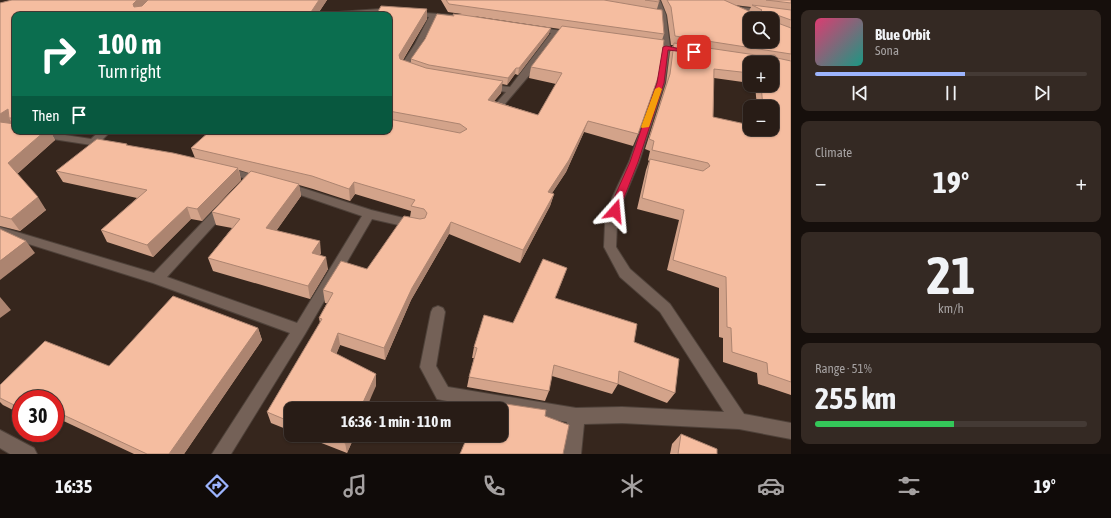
<!DOCTYPE html>
<html lang="en">
<head>
<meta charset="utf-8">
<style>
  :root { --surface:#281c16; --page:#342923; --text:#f1f3f6; --muted:#a5a1a1; --line:#443a35; --accent:#9cb4fd }
  body { margin:0; font-family:"Asap Condensed",sans-serif; background:var(--page); color:var(--text); height:100vh; display:flex; flex-direction:column; font-size:15px; white-space:nowrap }
  * { box-sizing:border-box; margin:0 }
  p { font-size:13px; color:var(--muted) }
  .icon { flex:none; width:22px; height:22px; fill:none; stroke:currentColor; stroke-width:2; stroke-linecap:round; stroke-linejoin:round }
  .map { position:relative; flex:1; overflow:hidden }
  .drawer { display:flex; flex-direction:column; gap:10px; padding:10px; background:#160f0c; width:320px }
  .drawer>* { flex:none }
  .hud { position:absolute; left:12px; top:12px; width:380px; height:122px; border-radius:8px; box-shadow:0 1px 3px #0004,0 0 0 1px var(--line); background:#0b6e4f; color:#fff; overflow:hidden }
  .buttons { position:absolute; left:743px; top:12px; display:grid; gap:8px }
  .buttons a { display:grid; place-items:center; width:36px; height:36px; border-radius:8px; background:var(--surface); box-shadow:0 1px 3px #0004,0 0 0 1px var(--line); font-size:20px }
  .speed { position:absolute; left:12px; top:390px; display:flex; gap:8px; font-size:20px; font-weight:700; text-align:center }
  .speed>* { display:grid; place-content:center; width:52px; height:52px; border-radius:50%; background:var(--surface); box-shadow:0 1px 3px #0004,0 0 0 1px var(--line); line-height:1 }
  .speed .limit { border:6px solid #d22; background:#fff; color:#111 }
  .pin { position:absolute; display:grid; place-items:center; width:34px; height:34px; color:#fff; margin:-17px; border-radius:8px; box-shadow:0 2px 6px #0006 }
  .me { position:absolute; width:44px; margin:-22px; rotate:18deg; stroke-linejoin:round; filter:drop-shadow(0 0 3px #0008) }
  .turn { display:flex; align-items:center; gap:14px; height:84px; padding:0 20px; font-size:18px }
  .turn .icon { width:52px; height:52px; stroke-width:2.5 }
  .turn b { display:block; font-size:28px; line-height:34px }
  .then { display:flex; align-items:center; height:38px; padding:0 20px; background:#0003; gap:8px; font-size:15px }
  .big { font-size:30px; font-weight:700; line-height:1.1 }
  .drawer .widget { flex:1; display:flex; flex-direction:column; justify-content:center; gap:6px; min-width:0; padding:0 14px; border-radius:8px; background:var(--page) }
  .drawer .dial { align-items:center; gap:0 }
  .dial b { font-size:52px; line-height:1 }
  .song { display:flex; align-items:center; gap:12px }
  .cover { width:48px; height:48px; border-radius:6px; background:linear-gradient(135deg,hsl(340 70% 55%),hsl(170 70% 35%)) }
  .played { height:4px; border-radius:2px; background:linear-gradient(90deg,var(--accent) 55%,var(--line) 55%) }
  .keys { display:flex; justify-content:space-around; direction:ltr }
  .heat { display:flex; justify-content:space-between; align-items:center; font-size:22px; direction:ltr }
  .charge { height:6px; border-radius:3px; background:linear-gradient(90deg,#34c759 51%,var(--line) 0) }
  .trip { position:absolute; left:284px; top:402px; width:224px; height:40px; border-radius:8px; background:var(--surface); box-shadow:0 1px 3px #0004,0 0 0 1px var(--line); font-weight:700; line-height:40px; text-align:center }
  .dock { display:flex; height:64px; justify-content:space-around; align-items:center; background:#100b09; color:var(--muted) }
  .dock .icon { width:28px; height:28px }
  .dock .on { color:var(--accent) }
  .dock b { font-size:18px; color:var(--text) }
  main { display:flex; flex:1; min-height:0 }
  .map>svg:first-child { display:block }
</style>
</head>
<body>
<main>
<div class="map">
<svg width="791" height="454" viewBox="0 0 791 454">
  <rect width="100%" height="100%" fill="#36261d"/>
  <g fill="none" stroke-linecap="round" stroke-linejoin="round">
    <defs>
      <g id="street">
        <path d="M654 0H660L666 15 670 47 665 83 639 162 624 198 617 224 616 247 630 269 670 304 744 414 791 423V439L739 429 622 423 584 424 581 454H563L567 422 501 411V409H487L437 399 420 367 431 312 433 308 438 306 443 308 445 312 436 366 448 387 576 408 622 407 724 412 660 312 620 277 604 247 605 224 612 198 629 162 657 83 662 47 660 15Z"/>
        <path d="M731 6 791 13V17L729 9V7Z"/>
        <path d="M380 9 396 12 393 14 321 15 324 13Z"/>
        <path d="M411 12 453 15 456 17 453 19 436 18 409 66 417 70 413 72 400 67 415 44 429 17 409 15V13Z"/>
        <path d="M531 27 573 32 577 34 573 36 558 34 532 72 499 111H493L491 109 506 92 483 88V84L510 87 551 33 531 31Z"/>
        <path d="M15 131H39L91 139 100 131H111L101 141 115 143 116 145 111 148 20 134Z"/>
        <path d="M224 167 267 178 268 180 263 183 220 172 219 170 220 168Z"/>
        <path d="M284 182 371 210 420 222 422 225 420 228 416 229 372 219 305 334 231 454H212L290 333 153 283 0 235V227L154 273 220 204H228L230 207 228 210 167 277 297 323 362 216 280 188 279 186 280 184Z"/>
        <path d="M0 430 34 448 37 454H10L0 448Z"/>
      </g>
    </defs>
    <use href="#street" stroke="#4f423a" stroke-width="2"/>
    <use href="#street" fill="#746157" fill-rule="evenodd"/>
  </g>
  <g fill="#d3a38a" fill-rule="evenodd">
    <path d="M12 0H327L317 15H15V131H50L55 140 17 174 46 210 20 231 0 226V3Z"/>
    <path d="M441 0H659V2L657 9 664 34 662 40 638 134 633 146 584 132 566 172 552 193 554 194 550 206 520 263 449 234 411 300 385 360 340 345 336 354 376 374V386L291 409V431L271 423 267 412 320 323 319 318 327 303H325L323 290 367 269 410 217 411 211 355 194 350 201 313 189 299 185 301 196 276 231 321 253 320 255 328 269 310 299 213 271 208 258 232 228 216 225 212 212 249 173 239 170 241 180 202 221 191 219 153 257 107 242 101 230 137 198 63 182 56 171 127 144 128 146 195 158 191 148 389 131V15L427 9V19L403 60 411 63V59L453 16V14H462L448 12ZM473 16 560 29 531 67 529 78 556 84 538 115 494 101 501 93 502 84 507 85 515 74 518 75 549 34Z"/>
    <path d="M661 0H791V395L758 384 757 373 723 362V338L719 337V288L667 270 679 220 637 209 646 170 649 161 648 160 650 151 645 149 666 83 670 52 673 45H671L667 15ZM734 5 751 7 749 11ZM750 63 772 85H755L757 107H772V129H750L713 117 714 78 750 83Z"/>
    <path d="M53 131H65L64 132Z"/>
    <path d="M567 268 555 298 634 342 675 393 667 403 618 384 612 394 552 376 549 391 545 401 467 387 469 377 474 358H472L474 347 513 323Z"/>
    <path d="M258 328 262 340 184 454H134L55 417V399H21V414L3 405 0 402V385L109 366Z"/>
    <path d="M681 434 717 454H670L672 444Z"/>
    <path d="M301 435H355L347 453Z"/>
  </g>
  <g fill="#ac8470">
    <path d="M137 0H151L136 14 133 4Z"/>
    <path d="M319 0H327L317 15H309Z"/>
    <path d="M427 9V19L399 66V55Z"/>
    <path d="M551 28 549 34 518 75 519 68Z"/>
    <path d="M516 68 515 74 507 85 508 78Z"/>
    <path d="M503 81 501 93 486 111 488 100Z"/>
    <path d="M8 109 9 118 12 123 3 129 0 124V114Z"/>
    <path d="M588 121 584 132 566 172 545 204 548 192Z"/>
    <path d="M45 131H50L55 140 16 175 8 163Z"/>
    <path d="M238 168 241 180 202 221 197 209Z"/>
    <path d="M354 182 355 194 350 201 349 189Z"/>
    <path d="M299 184 301 196 269 241 266 228Z"/>
    <path d="M554 194 550 206 520 263 523 250Z"/>
    <path d="M38 197 46 210 20 231 11 219Z"/>
    <path d="M187 207 191 219 153 257 147 245Z"/>
    <path d="M451 222 449 234 411 300 385 360 384 348 412 288Z"/>
    <path d="M26 241 35 253 0 280V261Z"/>
    <path d="M320 241 321 253 314 265 312 253Z"/>
    <path d="M326 257 328 269 310 299 308 286Z"/>
    <path d="M567 268 563 279 551 309 555 298Z"/>
    <path d="M0 297 11 310 0 318Z"/>
    <path d="M258 328 262 340 184 454H169Z"/>
    <path d="M338 333 340 345 333 363 331 351Z"/>
    <path d="M376 374V386L366 409H360Z"/>
    <path d="M348 435H355L347 453 345 443Z"/>
  </g>
  <g fill="#f5bda0" stroke="#ac8470" fill-rule="evenodd">
    <path d="M12 0H137L133 4 134 7 142 6 148 0H319L309 15H15V118H9L8 109 0 114V3Z"/>
    <path d="M446 0H604L662 10 664 34 449 4Z"/>
    <path d="M645 0H659V2Z"/>
    <path d="M667 0H724L753 13 760 12 762 10 752 5 791 10V20L777 15 775 17V22L791 28V54L675 36 671 7ZM750 19H772V41H750Z"/>
    <path d="M766 0H791V3Z"/>
    <path d="M381 6 427 9 399 55 400 59 426 68 503 81 488 100 538 115 562 73 531 67 562 26 664 40 660 72 638 134 588 121 569 160 548 192 554 194 523 250 451 222 412 288 384 348 338 333 331 351 376 374 360 409H291V422L267 412 322 319 319 318 333 293 323 290 341 261 367 269 404 216 420 219 425 218 427 213 424 209 411 206 415 200 354 182 349 189 312 176 191 148 210 131H389V119L460 133 467 129 460 124 389 111V15H376Z"/>
    <path d="M437 14 454 16 453 14 463 15 551 28 519 68H516L508 78 429 65 411 59 425 39Z"/>
    <path d="M674 43 756 55H775L777 58 791 61V382L768 374 767 363 732 352 731 328 727 327 726 277 673 260 684 210 642 198 650 159 703 171 710 166 708 163 652 150 654 141 649 139 670 74ZM750 63H772V85H761L763 107H772V129H750V125L713 117 714 69 750 73Z"/>
    <path d="M0 122 15 124V131H45L8 163 38 197 11 219 0 216Z"/>
    <path d="M97 139 127 144 126 145 173 153 238 168 197 209 187 207 147 245 101 230 147 190 56 171Z"/>
    <path d="M251 171 299 184 266 228 320 241 312 253 326 257 308 286 208 258 240 219 212 212Z"/>
    <path d="M0 229 26 241 0 261Z"/>
    <path d="M543 259 567 268 555 298 637 324 634 342 679 359 675 393 619 371 618 384 554 365 549 391 469 377 477 348 474 347 484 315 513 323Z"/>
    <path d="M173 296 258 328 169 454H147L55 411V399H21V408H20L0 398V385L45 341 109 366Z"/>
    <path d="M506 404 546 410 545 416 569 425 563 454H460L468 435H491L495 437 496 435H501V419Z"/>
    <path d="M681 434 717 449V454H678Z"/>
    <path d="M325 435H348L345 443Z"/>
  </g>
  <path fill="#e11d48" stroke="#92132f" d="M666 46 697 52 694 53 668 50 664 83 638 162 618 213H612L610 211 614 198 630 162 657 83 663 47Z"/>
  <path fill="#f59e0b" d="M659 87 662 89 649 127 642 128 641 127 655 89Z"/>
</svg>
<div class="buttons">
<a><svg class="icon" aria-label="search" viewBox="0 0 24 24"><circle cx="10" cy="10" r="6"/><path d="M15 15l6 6"/></svg></a>
<a>+</a>
<a>−</a>
</div>
<div class="speed"><div class="limit">30</div></div>
<div class="pin" style="left:694px;top:52px;background:#d93025"><svg class="icon" aria-label="arrive" viewBox="0 0 24 24"><path d="M6 21V4h12l-3 4 3 4H6"/></svg></div>
<svg class="me" style="left:615px;top:211px" viewBox="-20 -20 40 40"><path d="M0-17L14 15 0 8-14 15z" fill="#e11d48" stroke="#fff" stroke-width="4"/></svg>
<div class="trip">16:36 · 1 min · 110 m</div>
<div class="hud">
<div class="turn"><svg class="icon" aria-label="right" viewBox="0 0 24 24"><path d="M7 20v-9h11M14 6l5 5-5 5"/></svg><div><b>100 m</b>Turn right</div></div>
<div class="then">Then<svg class="icon" aria-label="arrive" viewBox="0 0 24 24"><path d="M6 21V4h12l-3 4 3 4H6"/></svg></div>
</div>
</div>
<section class="drawer">
<div class="widget">
<div class="song"><i class="cover"></i><div><b>Blue Orbit</b><p>Sona</p></div></div>
<div class="played"></div>
<div class="keys"><svg class="icon" aria-label="previous" viewBox="0 0 24 24"><path d="M18 5L8 12l10 7zM5 5v14"/></svg><svg class="icon" aria-label="pause" viewBox="0 0 24 24"><path d="M8 5v14M16 5v14"/></svg><svg class="icon" aria-label="next" viewBox="0 0 24 24"><path d="M6 5l10 7-10 7zM19 5v14"/></svg></div>
</div>
<div class="widget"><p>Climate</p>
<div class="heat"><a>−</a><b class="big">19°</b><a>+</a></div>
</div>
<div class="widget dial"><b>21</b><p>km/h</p></div>
<div class="widget"><p>Range · 51%</p><b class="big">255 km</b><div class="charge"></div></div>
</section>
</main>
<nav class="dock">
<b>16:35</b>
<svg class="icon on" aria-label="directions" viewBox="0 0 24 24"><path d="M12 3l9 9-9 9-9-9zM9 14v-3h6M13 9l2 2-2 2"/></svg>
<svg class="icon" aria-label="music" viewBox="0 0 24 24"><path d="M9 18V5l10-2v13"/><circle cx="6" cy="18" r="3"/><circle cx="16" cy="16" r="3"/></svg>
<svg class="icon" aria-label="phone" viewBox="0 0 24 24"><path d="M5 4h4l2 5-3 2q2 4 5 5l2-3 5 2v4C11 20 4 13 5 4z"/></svg>
<svg class="icon" aria-label="climate" viewBox="0 0 24 24"><path d="M12 3v18M4 7l16 10M4 17L20 7"/></svg>
<svg class="icon" aria-label="car" viewBox="0 0 24 24"><path d="M5 17H2v-5l4-1 3-4h7l3 4 3 1v5h-3M9 17h6M6 11h13"/><circle cx="7" cy="17" r="2"/><circle cx="17" cy="17" r="2"/></svg>
<svg class="icon" aria-label="filters" viewBox="0 0 24 24"><path d="M4 7h16M4 17h16"/><circle cx="9" cy="7" r="2"/><circle cx="15" cy="17" r="2"/></svg>
<b>19°</b>
</nav>
</body>
</html>
